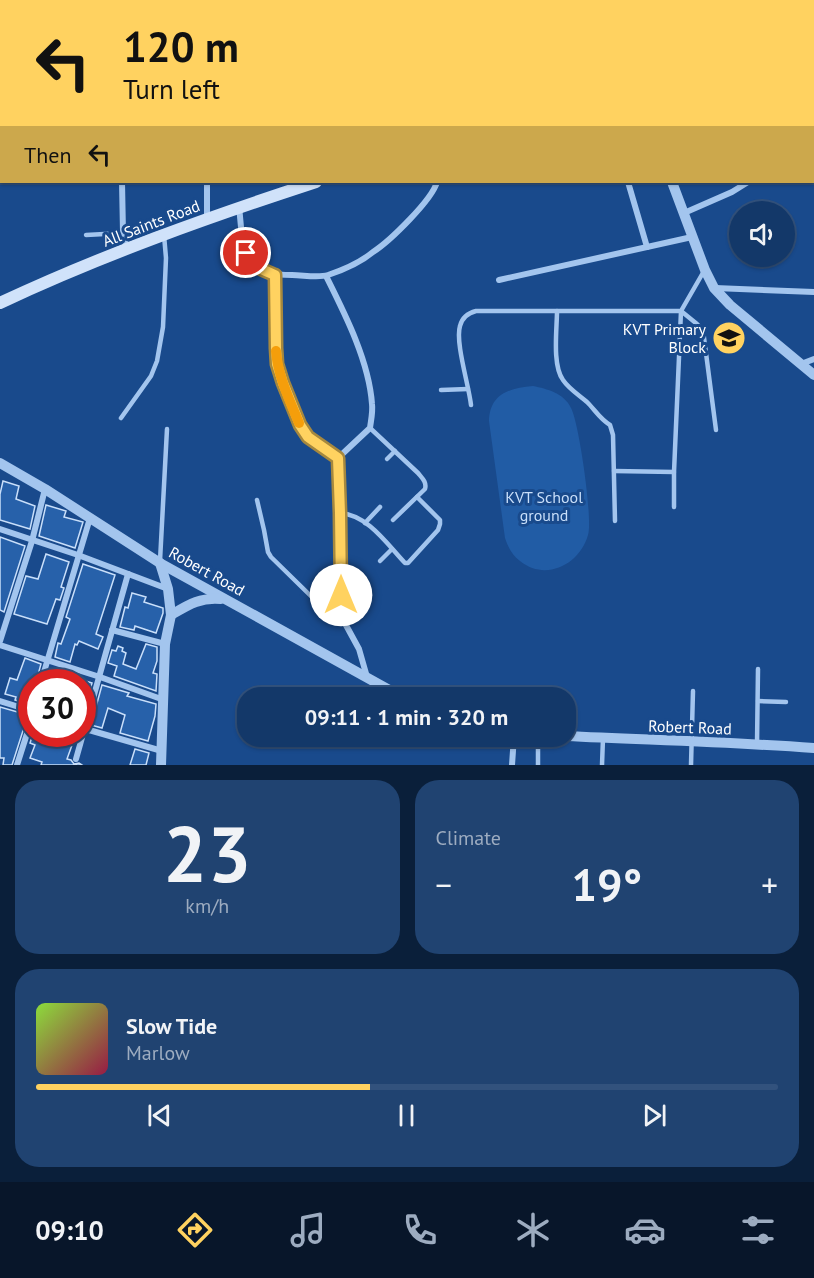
<!DOCTYPE html>
<html lang="en">
<head>
<meta charset="utf-8">
<style>
  :root { --surface:#133869; --page:#204371; --text:#f1f3f6; --muted:#9dacc0; --line:#32527d; --accent:#ffd260 }
  body { margin:0; font-family:"PT Sans",sans-serif; background:var(--page); color:var(--text); height:100vh; display:flex; flex-direction:column; font-size:22px; white-space:nowrap }
  * { box-sizing:border-box; margin:0 }
  p { font-size:20px; color:var(--muted) }
  .icon { flex:none; width:33px; height:33px; fill:none; stroke:currentColor; stroke-width:2; stroke-linecap:round; stroke-linejoin:round }
  .map { position:relative; height:765px; overflow:hidden }
  .panel { display:flex; flex-direction:column; gap:15px; padding:15px; background:#0a1f3a; flex:1 }
  .panel>* { flex:none }
  .top-card { position:absolute; left:0px; top:0px; width:814px; height:183px; box-shadow:0 2px 4px #0004,0 0 0 2px var(--line); background:#ffd260; color:#111; overflow:hidden }
  .controls { position:absolute; left:729px; top:201px; display:grid; gap:12px }
  .controls a { display:grid; place-items:center; width:66px; height:66px; border-radius:50%; background:var(--surface); box-shadow:0 2px 4px #0004,0 0 0 2px var(--line); font-size:30px }
  .speed { position:absolute; left:18px; top:669px; display:flex; gap:12px; font-size:30px; font-weight:700; text-align:center }
  .speed>* { display:grid; place-content:center; width:78px; height:78px; border-radius:50%; background:var(--surface); box-shadow:0 2px 4px #0004,0 0 0 2px var(--line); line-height:1 }
  .speed .limit { border:9px solid #d22; background:#fff; color:#111 }
  .pin { position:absolute; display:grid; place-items:center; width:51px; height:51px; color:#fff; margin:-26px; border:3px solid #fff; border-radius:50%; box-shadow:0 2px 6px #0007 }
  .me { position:absolute; width:66px; margin:-33px; rotate:0deg; stroke-linejoin:round; filter:drop-shadow(0 0 4px #0008) }
  .turn { display:flex; align-items:center; gap:21px; height:126px; padding:0 24px; font-size:27px }
  .turn .icon { width:78px; height:78px; stroke-width:2.5 }
  .turn b { display:block; font-size:42px; line-height:51px }
  .then { display:flex; align-items:center; height:57px; padding:0 24px; background:#0003; gap:12px; font-size:22px }
  .big { font-size:45px; font-weight:700; line-height:1.1 }
  .panel .tile { flex:1; display:flex; flex-direction:column; justify-content:center; gap:9px; min-width:0; padding:0 21px; border-radius:24px; background:var(--page) }
  .panel .dial { align-items:center; gap:0 }
  .dial b { font-size:78px; line-height:1 }
  .song { display:flex; align-items:center; gap:18px }
  .cover { width:72px; height:72px; border-radius:9px; background:linear-gradient(135deg,hsl(90 70% 55%),hsl(340 70% 35%)) }
  .played { height:6px; border-radius:3px; background:linear-gradient(90deg,var(--accent) 45%,var(--line) 45%) }
  .keys { display:flex; justify-content:space-around; direction:ltr }
  .heat { display:flex; justify-content:space-between; align-items:center; font-size:33px; direction:ltr }
  .panel .tiles { flex:1; display:grid; gap:15px; grid-template-columns:1fr 1fr }
  .tile:last-child { grid-column:span 2 }
  .trip { position:absolute; left:237px; top:687px; width:339px; height:60px; border-radius:24px; background:var(--surface); box-shadow:0 2px 4px #0004,0 0 0 2px var(--line); font-weight:700; line-height:60px; text-align:center }
  .dock { display:flex; height:96px; justify-content:space-around; align-items:center; background:#08162a; color:var(--muted) }
  .dock .icon { width:42px; height:42px }
  .dock .on { color:var(--accent) }
  .dock b { font-size:27px; color:var(--text) }
  .map>svg:first-child { display:block }
</style>
</head>
<body>
<div class="map">
<svg width="814" height="765" viewBox="0 0 814 765">
  <rect width="100%" height="100%" fill="#194a8c"/>
  <path fill="#215ca5" d="M533 386C547 389 564 393 571 408 579 422 593 520 588 535 580 564 546 582 520 561 512 555 508 547 505 538L489 421C490 394 509 388 533 386Z"/>
  <g fill="#2761aa" stroke="#c9dffa" stroke-width="1.5">
    <path d="M3 481 19 486 16 499 35 506 30 529 0 520V494Z"/>
    <path d="M46 505 66 511 64 517 83 522 75 548 39 536Z"/>
    <path d="M0 537 25 546 4 612 0 610Z"/>
    <path d="M46 554 69 562 61 587 64 588 60 600 56 599 47 624 14 614 26 576 38 579Z"/>
    <path d="M83 564 115 575 96 634 103 637 98 649 79 641 77 645 75 644 70 662 55 657 58 643 61 644 70 619 66 617Z"/>
    <path d="M132 593 146 597 144 602 163 608V613L156 633 135 626 134 630 120 627 125 607 128 608Z"/>
    <path d="M146 644 157 647V661L153 673 157 674 156 691 114 676 117 666 108 663 112 650 116 651 118 646 123 648 122 651 126 653 123 664 136 669Z"/>
    <path d="M25 658 41 664 36 682H32V705L15 700 16 697 5 694 10 678 17 680Z"/>
    <path d="M49 672 62 676 63 674 92 683 84 707H82V682H46Z"/>
    <path d="M102 685 129 693 127 696 156 704 155 716 148 741 120 733 125 715 108 708 102 728 91 725Z"/>
    <path d="M0 707 28 715 12 765H3L4 758H0Z"/>
    <path d="M33 734H76L67 759 71 760 74 764 79 763 82 765H41L42 762 30 758 35 745 30 743Z"/>
    <path d="M135 749 149 753 146 765H130Z"/>
  </g>
  <g fill="none" stroke-linecap="round" stroke-linejoin="round">
    <g stroke="#a3c5ee" stroke-width="4.5">
      <path d="M368 0V2"/>
      <path d="M542 0 543 2"/>
      <path d="M719 0V2"/>
      <path d="M0 10 2 11"/>
      <path d="M0 37H2"/>
      <path d="M0 66H2"/>
      <path d="M86 235 123 233"/>
      <path d="M557 311C557 329 552 365 563 380 569 389 579 395 587 402 595 410 600 419 610 425L613 435 615 521"/>
      <path d="M681 311 697 324 703 330 716 430"/>
      <path d="M441 390 468 389"/>
      <path d="M471 405C469 386 455 342 460 326 462 318 468 313 476 311H681L704 271"/>
      <path d="M121 418 151 376 157 361 163 327 166 258 164 235"/>
      <path d="M370 428 418 473C422 478 427 482 425 489L393 520"/>
      <path d="M387 459 395 451"/>
      <path d="M614 471 674 472"/>
      <path d="M257 500 264 530 268 552 271 557 318 603 341 616"/>
      <path d="M674 507V472L681 311"/>
      <path d="M340 513C368 515 387 544 405 563H408L438 530 440 524V520L417 497"/>
      <path d="M365 523 380 507"/>
      <path d="M160 561 167 429"/>
      <path d="M380 561 392 549"/>
      <path d="M758 701 786 702"/>
      <path d="M757 744 758 669"/>
      <path d="M538 765V736"/>
      <path d="M602 765 603 738"/>
      <path d="M691 765 693 691"/>
    </g>
    <g stroke="#a3c5ee" stroke-width="6">
      <path d="M202 0 209 2"/>
      <path d="M32 2V0"/>
      <path d="M391 2V0"/>
      <path d="M813 24H814"/>
      <path d="M813 61H814"/>
      <path d="M122 182 123 233 127 249"/>
      <path d="M207 182V219"/>
      <path d="M628 182 647 247"/>
      <path d="M239 207C241 221 241 250 250 261 260 274 277 275 292 275 303 275 318 278 328 275 343 270 361 262 373 252 390 241 432 200 437 182"/>
      <path d="M684 213 732 192 748 182"/>
      <path d="M275 275 276 348 277 364 283 383 300 425 308 437 338 458 340 513 341 616 359 649 367 677"/>
      <path d="M326 276C345 314 369 361 372 404 373 412 371 420 370 428L338 458"/>
      <path d="M499 280 692 237"/>
      <path d="M715 288 814 292"/>
      <path d="M801 364 814 359"/>
      <path d="M0 529 78 555 168 589"/>
      <path d="M112 630 165 644"/>
      <path d="M0 641 32 541 45 489"/>
      <path d="M0 645 100 677 164 700"/>
      <path d="M41 682 90 518"/>
      <path d="M0 701 32 711"/>
      <path d="M82 728 162 751"/>
      <path d="M76 759 128 574"/>
      <path d="M17 765 32 718"/>
      <path d="M512 765 514 736"/>
    </g>
    <g stroke="#a3c5ee" stroke-width="10">
      <path d="M602 0V2"/>
      <path d="M672 182 705 270 714 288 730 305 814 375"/>
      <path d="M0 463 45 489 160 563 404 698"/>
      <path d="M160 563 168 589 171 615 165 644 161 765"/>
      <path d="M171 615C188 605 200 597 221 599"/>
      <path d="M566 736C648 740 731 742 814 748"/>
    </g>
    <g stroke="#d0e2fa" stroke-width="12">
      <path d="M813 81H814"/>
      <path d="M0 303C102 255 209 217 316 182"/>
    </g>
  </g>
  <g fill="none" stroke-linecap="round" stroke-linejoin="round">
    <defs>
      <path id="route" d="M246 253C251 266 263 270 275 275L276 348 277 364 283 383 300 425 308 437 338 458 340 513 341 595"/>
    </defs>
    <use href="#route" stroke="#a6883e" stroke-width="15"/>
    <use href="#route" stroke="#ffd260" stroke-width="10"/>
    <path stroke="#f59e0b" stroke-width="10" d="M276 351C278 376 289 399 299 423"/>
  </g>
  <defs>
    <symbol id="school-disc" viewBox="-11 -11 22 22"><circle r="9.5" fill="#ffd260" stroke="#194a8c"/><path d="M0-5L7-2L0 1L-7-2ZM-4 1L0 2.5L4 1V4Q0 6-4 4Z" fill="#111"/></symbol>
  </defs>
  <g fill-rule="evenodd">
    <use href="#school-disc" x="710" y="319" width="38" height="38"/>
  </g>
  <g text-anchor="middle" dominant-baseline="central" stroke-width="6" stroke-linejoin="round" paint-order="stroke">
    <g font-size="16" fill="#fff" stroke="#194a8c">
      <text transform="translate(151 223) rotate(-21)">All Saints Road</text>
      <text transform="translate(207 571) rotate(29)">Robert Road</text>
      <text transform="translate(690 727) rotate(2)">Robert Road</text>
    </g>
    <g font-size="16" fill="#fff" stroke="#194a8c" text-anchor="end">
      <text x="706" y="329">KVT Primary<tspan x="706" dy="18">Block</tspan></text>
    </g>
    <g font-size="16" fill="#c9dffa" stroke="#194a8c">
      <text x="544" y="497">KVT School<tspan x="544" dy="18">ground</tspan></text>
    </g>
  </g>
</svg>
<div class="controls">
<a><svg class="icon" aria-label="sound" viewBox="0 0 24 24"><path d="M4 9h4l5-4v14l-5-4H4zM17 9q2 3 0 6"/></svg></a>
</div>
<div class="speed"><div class="limit">30</div></div>
<div class="pin" style="left:246px;top:253px;background:#d93025"><svg class="icon" aria-label="arrive" viewBox="0 0 24 24"><path d="M6 21V4h12l-3 4 3 4H6"/></svg></div>
<svg class="me" style="left:341px;top:595px" viewBox="-20 -20 40 40"><circle r="19" fill="#fff"/><path d="M0-13L10 11 0 6-10 11z" fill="#ffd260"/></svg>
<div class="trip">09:11 · 1 min · 320 m</div>
<div class="top-card">
<div class="turn"><svg class="icon" aria-label="left" viewBox="0 0 24 24"><path d="M17 20v-9H6M10 6l-5 5 5 5"/></svg><div><b>120 m</b>Turn left</div></div>
<div class="then">Then<svg class="icon" aria-label="left" viewBox="0 0 24 24"><path d="M17 20v-9H6M10 6l-5 5 5 5"/></svg></div>
</div>
</div>
<section class="panel">
<div class="tiles">
<div class="tile dial"><b>23</b><p>km/h</p></div>
<div class="tile"><p>Climate</p>
<div class="heat"><a>−</a><b class="big">19°</b><a>+</a></div>
</div>
<div class="tile">
<div class="song"><i class="cover"></i><div><b>Slow Tide</b><p>Marlow</p></div></div>
<div class="played"></div>
<div class="keys"><svg class="icon" aria-label="previous" viewBox="0 0 24 24"><path d="M18 5L8 12l10 7zM5 5v14"/></svg><svg class="icon" aria-label="pause" viewBox="0 0 24 24"><path d="M8 5v14M16 5v14"/></svg><svg class="icon" aria-label="next" viewBox="0 0 24 24"><path d="M6 5l10 7-10 7zM19 5v14"/></svg></div>
</div>
</div>
</section>
<nav class="dock">
<b>09:10</b>
<svg class="icon on" aria-label="directions" viewBox="0 0 24 24"><path d="M12 3l9 9-9 9-9-9zM9 14v-3h6M13 9l2 2-2 2"/></svg>
<svg class="icon" aria-label="music" viewBox="0 0 24 24"><path d="M9 18V5l10-2v13"/><circle cx="6" cy="18" r="3"/><circle cx="16" cy="16" r="3"/></svg>
<svg class="icon" aria-label="phone" viewBox="0 0 24 24"><path d="M5 4h4l2 5-3 2q2 4 5 5l2-3 5 2v4C11 20 4 13 5 4z"/></svg>
<svg class="icon" aria-label="climate" viewBox="0 0 24 24"><path d="M12 3v18M4 7l16 10M4 17L20 7"/></svg>
<svg class="icon" aria-label="car" viewBox="0 0 24 24"><path d="M5 17H2v-5l4-1 3-4h7l3 4 3 1v5h-3M9 17h6M6 11h13"/><circle cx="7" cy="17" r="2"/><circle cx="17" cy="17" r="2"/></svg>
<svg class="icon" aria-label="filters" viewBox="0 0 24 24"><path d="M4 7h16M4 17h16"/><circle cx="9" cy="7" r="2"/><circle cx="15" cy="17" r="2"/></svg>
</nav>
</body>
</html>
